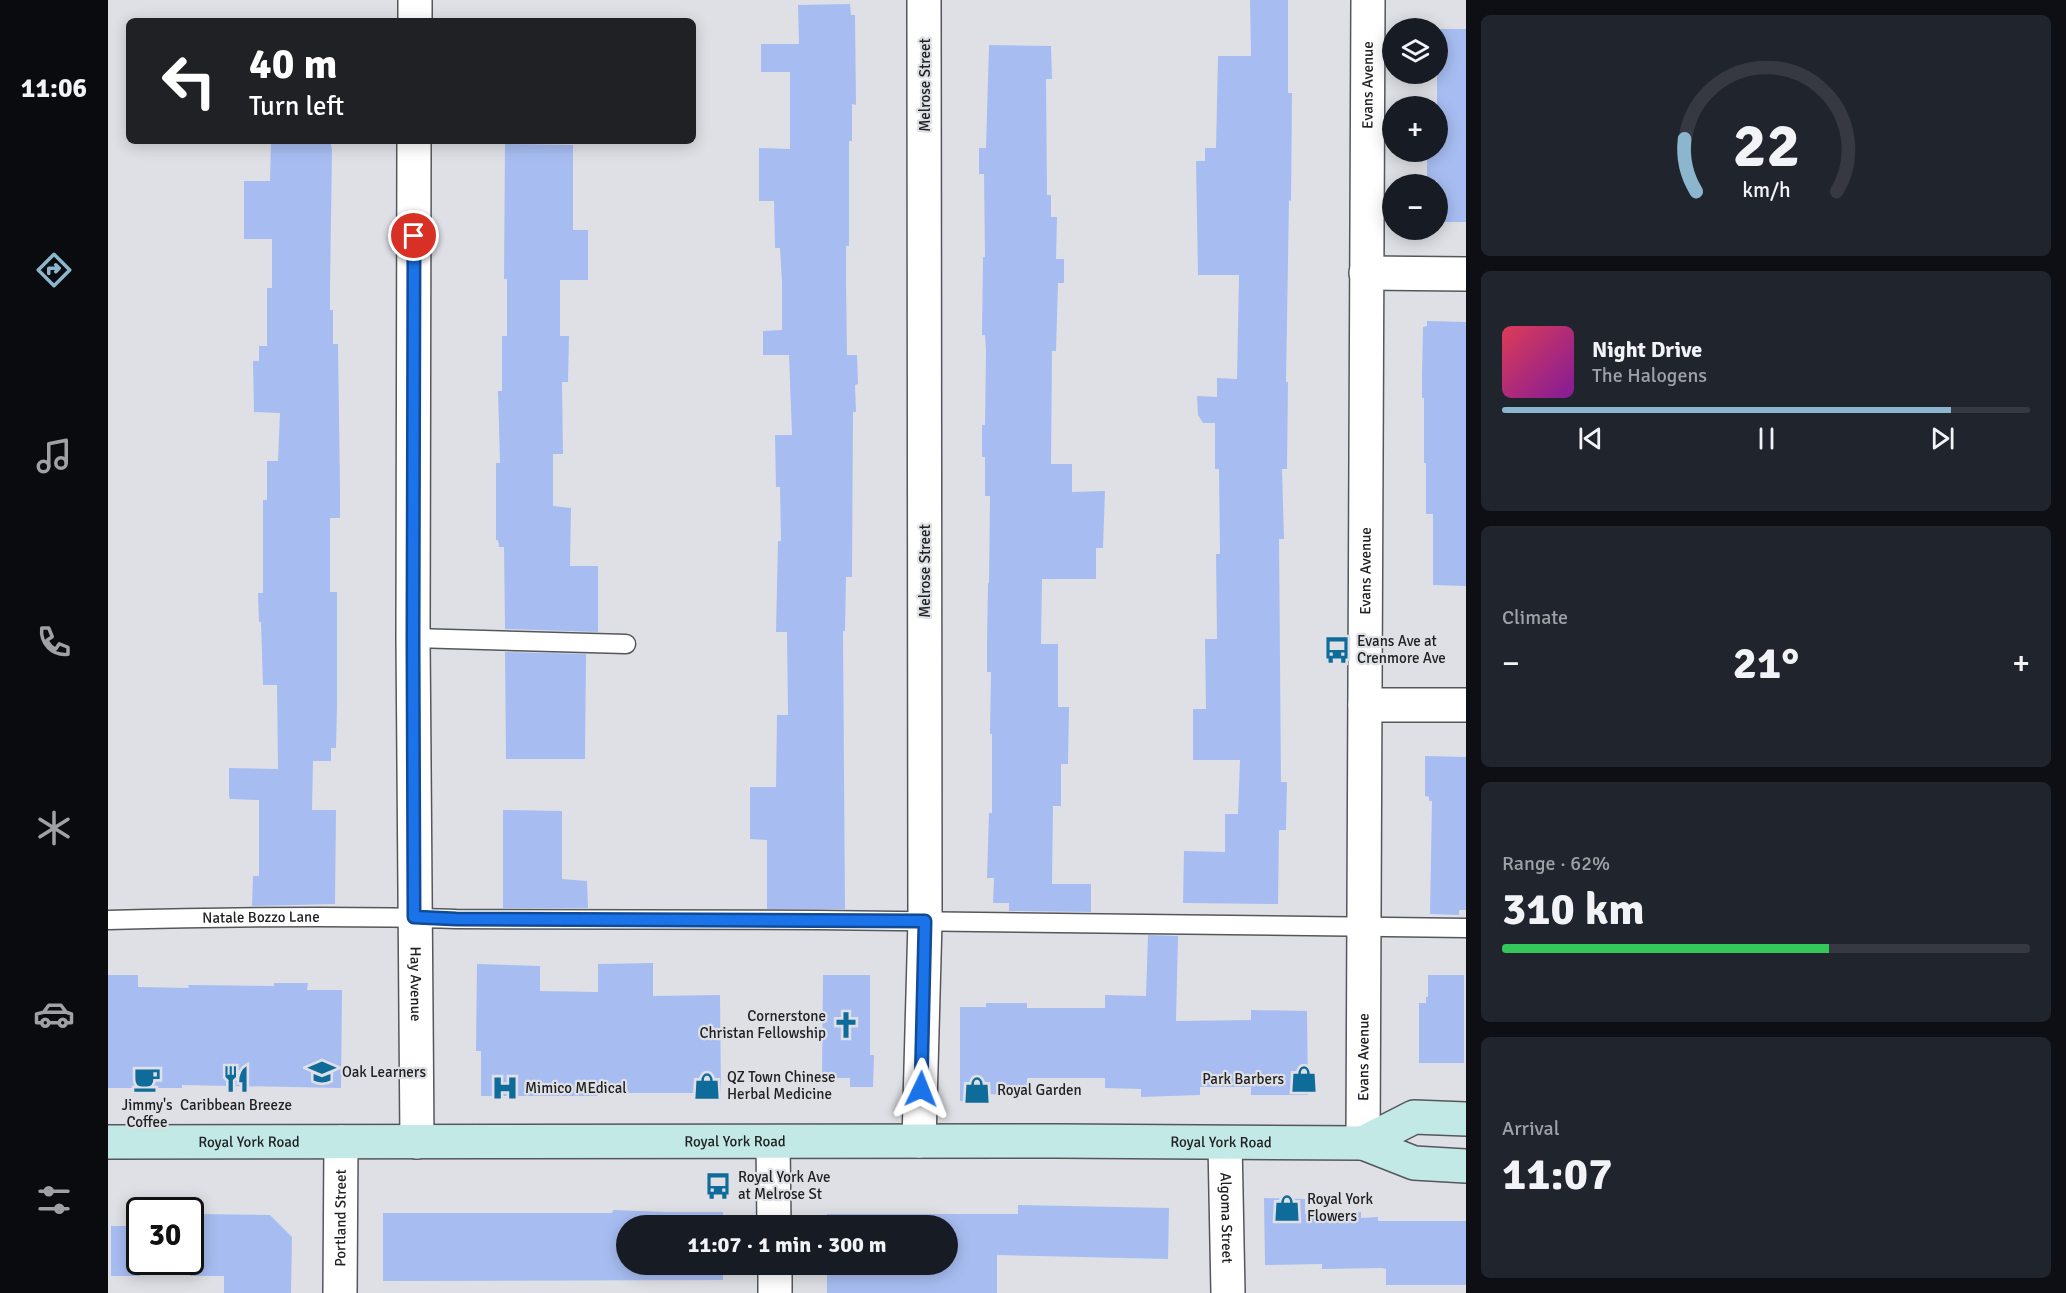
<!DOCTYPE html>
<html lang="en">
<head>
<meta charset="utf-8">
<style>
  :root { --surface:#171b24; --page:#20242c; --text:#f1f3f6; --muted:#9ea1a6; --line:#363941; --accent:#8bb6cd }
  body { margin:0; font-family:Signika,sans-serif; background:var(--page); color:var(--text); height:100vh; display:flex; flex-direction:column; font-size:22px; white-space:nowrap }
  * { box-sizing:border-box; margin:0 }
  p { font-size:20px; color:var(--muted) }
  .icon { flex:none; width:33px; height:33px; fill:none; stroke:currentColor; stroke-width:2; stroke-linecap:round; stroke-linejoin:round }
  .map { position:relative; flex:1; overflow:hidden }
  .drawer { display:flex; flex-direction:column; gap:15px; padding:15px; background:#0d0f14; width:600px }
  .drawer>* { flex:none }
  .guide { position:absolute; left:18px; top:18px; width:570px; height:126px; border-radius:9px; box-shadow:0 3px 15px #0003; background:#202124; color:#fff; overflow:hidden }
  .buttons { position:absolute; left:1274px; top:18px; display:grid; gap:12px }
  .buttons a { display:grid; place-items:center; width:66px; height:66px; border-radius:50%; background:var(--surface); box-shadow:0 3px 15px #0003; font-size:30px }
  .speed { position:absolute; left:18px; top:1197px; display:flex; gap:12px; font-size:30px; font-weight:700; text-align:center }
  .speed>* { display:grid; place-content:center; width:78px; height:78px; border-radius:50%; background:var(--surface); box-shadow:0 3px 15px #0003; line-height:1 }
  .speed .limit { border:3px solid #111; border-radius:9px; background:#fff; color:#111 }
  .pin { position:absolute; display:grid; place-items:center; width:51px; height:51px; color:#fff; margin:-26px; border:3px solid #fff; border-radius:50%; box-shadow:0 2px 6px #0007 }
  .me { position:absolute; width:66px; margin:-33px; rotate:2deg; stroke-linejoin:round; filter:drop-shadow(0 0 4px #0008) }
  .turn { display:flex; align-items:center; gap:21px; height:126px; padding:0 24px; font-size:27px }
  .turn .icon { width:78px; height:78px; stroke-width:2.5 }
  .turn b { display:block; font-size:42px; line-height:51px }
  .big { font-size:45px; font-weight:800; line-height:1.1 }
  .drawer .card { flex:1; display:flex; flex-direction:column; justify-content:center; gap:9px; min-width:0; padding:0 21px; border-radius:9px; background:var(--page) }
  .drawer .dial { align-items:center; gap:0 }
  .dial svg { height:156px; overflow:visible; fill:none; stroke:var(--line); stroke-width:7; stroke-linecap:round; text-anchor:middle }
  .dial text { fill:var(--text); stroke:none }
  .song { display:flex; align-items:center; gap:18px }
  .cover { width:72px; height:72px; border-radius:9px; background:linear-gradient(135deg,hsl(350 70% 55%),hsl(290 70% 35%)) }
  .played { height:6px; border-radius:3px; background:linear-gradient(90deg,var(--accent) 85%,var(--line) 85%) }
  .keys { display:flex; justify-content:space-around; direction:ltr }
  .heat { display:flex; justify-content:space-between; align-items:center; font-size:33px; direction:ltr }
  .charge { height:9px; border-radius:4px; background:linear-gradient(90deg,#34c759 62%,var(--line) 0) }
  .trip { position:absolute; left:508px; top:1215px; width:342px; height:60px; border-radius:30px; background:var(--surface); box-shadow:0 3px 15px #0003; font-weight:800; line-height:60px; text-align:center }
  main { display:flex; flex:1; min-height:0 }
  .tabs { display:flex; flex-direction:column; width:108px; justify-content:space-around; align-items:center; background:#090b0e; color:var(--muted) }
  .tabs .icon { width:42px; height:42px }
  .tabs .on { color:var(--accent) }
  .tabs b { font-size:27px; color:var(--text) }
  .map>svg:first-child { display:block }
</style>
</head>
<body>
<main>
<nav class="tabs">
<b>11:06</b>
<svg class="icon on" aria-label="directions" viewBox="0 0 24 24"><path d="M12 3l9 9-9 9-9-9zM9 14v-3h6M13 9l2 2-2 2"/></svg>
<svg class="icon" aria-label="music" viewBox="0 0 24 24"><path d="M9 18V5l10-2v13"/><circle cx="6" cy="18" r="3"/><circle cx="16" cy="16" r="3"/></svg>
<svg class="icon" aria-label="phone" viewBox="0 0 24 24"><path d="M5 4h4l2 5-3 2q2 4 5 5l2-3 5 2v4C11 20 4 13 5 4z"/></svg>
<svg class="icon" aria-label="climate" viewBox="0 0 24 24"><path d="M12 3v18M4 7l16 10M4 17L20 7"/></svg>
<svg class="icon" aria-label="car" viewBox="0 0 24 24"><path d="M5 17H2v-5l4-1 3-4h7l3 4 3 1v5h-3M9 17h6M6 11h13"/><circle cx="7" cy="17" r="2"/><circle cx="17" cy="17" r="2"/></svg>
<svg class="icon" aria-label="filters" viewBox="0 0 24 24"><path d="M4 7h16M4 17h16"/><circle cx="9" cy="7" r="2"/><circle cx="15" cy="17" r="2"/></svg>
</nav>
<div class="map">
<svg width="1358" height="1293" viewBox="0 0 1358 1293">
  <rect width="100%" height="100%" fill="#dee0e5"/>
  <g fill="#a7bdf1">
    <path d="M1142 0H1180V93H1184L1183 201 1181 200 1178 382H1180L1179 469H1174L1176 539H1171L1173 782H1179L1178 830H1171L1170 904 1075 903 1076 851 1117 852V814H1130L1132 760H1085V709H1098L1097 639H1109L1108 554H1112L1111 469H1107V423H1095L1090 415 1089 396 1109 397V378L1129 379 1131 275H1090L1088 161H1097V148H1108L1110 56H1143Z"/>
    <path d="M742 4 743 15H747L748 105 744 104V141H741V246H738V282L739 355H749L750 384 747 385 748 412H745L744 577H738L737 631H735L737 909H659V840L642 839V787H668L669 715H680L679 632H668L670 541H673L672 487H668L667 435H684L681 355H655V331L674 330V283L672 248H667L666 201H651V148L682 149V72H653V44H691L690 5Z"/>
    <path d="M1329 29H1358V222H1329V181H1319V154L1329 153Z"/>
    <path d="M881 45 943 46 944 79H938L939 195H943V217H949L948 259H956V283H950L948 351H944L943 464H964V492L997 491 995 548H988V579H934L933 644H950V707H961L960 764H953V806H945L944 884H983V912L901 911V903H885L886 878H879L881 813H884V734H882L883 672H879V643L880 583H881L882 496H877V457H874V425H877L878 351 877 335H874L875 257H877L876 174H871V148H878Z"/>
    <path d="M163 141H222L224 149 222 289V310H225V344H230L232 488V518H222V592H229V706L228 748H223V761H205L204 810H228L227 904 144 906 145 876H151V800L122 799 121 796V768L170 769 169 685H155L153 622H151L150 593H155V500H159V461H170L172 413 146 412 145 361H151V346H159V288H164V239H136V181H162Z"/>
    <path d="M397 144 465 145V230H480V280H452V336H461L460 382H454L455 454H445V506L463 508 462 566H490V632L397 629 396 547H391L390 540H388V463H392L390 391H394V336H399V279H396Z"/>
    <path d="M1319 321 1358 322V586L1325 585V514H1318V463H1316V398H1314V376L1315 327 1319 326Z"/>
    <path d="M397 652 478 654 477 759H398Z"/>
    <path d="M1317 756 1358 757V910H1351V915L1322 914 1324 801H1321V797L1317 796Z"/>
    <path d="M395 810 454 811V879L479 881 480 908H395Z"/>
    <path d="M1040 935 1070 936 1068 1021 1143 1020V1010L1199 1011 1200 1095H1143V1087H1092V1095L1033 1097V1089L997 1088V1078H919V1095L875 1094V1102L852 1101V1007H878V1003H919V1008H997V995L1038 996Z"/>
    <path d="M545 963V996L612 995 613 1093H489V1096H373V1051H368L369 964 432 966V991L490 992V964Z"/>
    <path d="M0 975H30V987L81 988 80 985 166 986V983H200L199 990H234L233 1088 74 1085V1088H0Z"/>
    <path d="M715 975H762V1055H766L765 1087H742V1078H714Z"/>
    <path d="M1320 975H1356V1063H1311V1003H1318V997H1320Z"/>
    <path d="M1156 1198 1197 1199V1214L1253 1212V1218L1270 1217V1221H1358V1285H1278V1269L1274 1268 1214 1269V1264L1157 1265Z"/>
    <path d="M910 1205 1061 1208 1060 1259 889 1255V1293H719V1264H840V1226H719V1214H910Z"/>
    <path d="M505 1210 558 1212H615V1226H519V1264H615V1280L275 1281V1213H504Z"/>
    <path d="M82 1214 162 1215 184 1237 183 1293H116V1276H82Z"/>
    <rect x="3" y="1226" width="29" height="50"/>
  </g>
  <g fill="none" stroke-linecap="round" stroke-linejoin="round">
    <defs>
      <g id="service">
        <path d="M305 638 518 644"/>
        <path id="s1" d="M0 920C116 917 232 915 348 919L710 920 1358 928"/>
      </g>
      <g id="minor">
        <path d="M307 21V0"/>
        <path id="s2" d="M306 141 305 638 309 1142"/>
        <path d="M1258 273 1358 274"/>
        <path d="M1257 705H1358"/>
        <path d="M811 1141 817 921 816 0"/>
        <path d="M665 1142 666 1226"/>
        <path id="s3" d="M1117 1143 1120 1293"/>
        <path d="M667 1264V1293"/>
        <path id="s4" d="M232 1293 233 1142"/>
      </g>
      <g id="tertiary">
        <path id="s5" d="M1255 1143 1260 0"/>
      </g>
      <g id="secondary">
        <path id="s6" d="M0 1142 949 1141 1255 1143 1306 1163 1358 1166"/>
        <path d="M1255 1143 1306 1117 1358 1119"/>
      </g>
    </defs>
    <use href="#service" stroke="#55575b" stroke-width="21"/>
    <use href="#minor" stroke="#55575b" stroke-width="36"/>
    <use href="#tertiary" stroke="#55575b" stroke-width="36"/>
    <use href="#secondary" stroke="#55575b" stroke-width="36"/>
    <use href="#service" stroke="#fff" stroke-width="18"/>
    <use href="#minor" stroke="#fff" stroke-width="33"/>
    <use href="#tertiary" stroke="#fff" stroke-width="33"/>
    <use href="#secondary" stroke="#c2e9e6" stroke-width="33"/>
  </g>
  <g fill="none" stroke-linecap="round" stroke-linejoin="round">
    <defs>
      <path id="route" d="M306 236 305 638 306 917 348 919 817 921 813 1089"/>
    </defs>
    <use href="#route" stroke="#114b97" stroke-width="15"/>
    <use href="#route" stroke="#1a73e8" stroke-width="10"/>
  </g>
  <defs>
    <symbol id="bus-bare" viewBox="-9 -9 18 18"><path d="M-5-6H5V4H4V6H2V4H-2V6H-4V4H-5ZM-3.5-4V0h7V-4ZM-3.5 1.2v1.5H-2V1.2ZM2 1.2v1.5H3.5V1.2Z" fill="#0f6b9a" stroke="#dee0e5" stroke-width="2.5" paint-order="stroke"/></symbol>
    <symbol id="church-bare" viewBox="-9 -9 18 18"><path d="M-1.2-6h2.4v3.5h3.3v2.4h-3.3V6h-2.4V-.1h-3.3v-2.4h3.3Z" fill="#0f6b9a" stroke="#dee0e5" stroke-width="2.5" paint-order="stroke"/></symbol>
    <symbol id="school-bare" viewBox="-9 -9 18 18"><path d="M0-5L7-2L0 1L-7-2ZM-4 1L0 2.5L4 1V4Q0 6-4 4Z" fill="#0f6b9a" stroke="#dee0e5" stroke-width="2.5" paint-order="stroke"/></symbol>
    <symbol id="cafe-bare" viewBox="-9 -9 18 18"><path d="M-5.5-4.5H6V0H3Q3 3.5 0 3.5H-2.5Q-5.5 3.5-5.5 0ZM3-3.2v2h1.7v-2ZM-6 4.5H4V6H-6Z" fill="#0f6b9a" stroke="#dee0e5" stroke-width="2.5" paint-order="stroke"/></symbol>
    <symbol id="restaurant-bare" viewBox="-9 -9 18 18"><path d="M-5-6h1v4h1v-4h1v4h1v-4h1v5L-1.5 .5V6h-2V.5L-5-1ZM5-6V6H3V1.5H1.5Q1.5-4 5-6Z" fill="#0f6b9a" stroke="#dee0e5" stroke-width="2.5" paint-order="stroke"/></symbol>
    <symbol id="shop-bare" viewBox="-9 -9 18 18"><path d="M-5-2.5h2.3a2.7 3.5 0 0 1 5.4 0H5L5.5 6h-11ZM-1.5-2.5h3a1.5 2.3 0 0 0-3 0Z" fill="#0f6b9a" stroke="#dee0e5" stroke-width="2.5" paint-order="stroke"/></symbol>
    <symbol id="hospital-bare" viewBox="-9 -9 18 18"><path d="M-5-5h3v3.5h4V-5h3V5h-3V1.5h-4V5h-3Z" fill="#0f6b9a" stroke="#dee0e5" stroke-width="2.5" paint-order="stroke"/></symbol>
  </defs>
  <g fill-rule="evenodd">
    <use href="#bus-bare" x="1210" y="631" width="38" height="38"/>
    <use href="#church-bare" x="719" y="1006" width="38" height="38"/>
    <use href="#school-bare" x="195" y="1053" width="38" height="38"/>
    <use href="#cafe-bare" x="20" y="1060" width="38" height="38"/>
    <use href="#restaurant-bare" x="109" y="1060" width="38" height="38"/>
    <use href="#shop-bare" x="1177" y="1060" width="38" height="38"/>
    <use href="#shop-bare" x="580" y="1067" width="38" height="38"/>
    <use href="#hospital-bare" x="378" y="1069" width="38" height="38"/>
    <use href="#shop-bare" x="850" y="1071" width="38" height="38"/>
    <use href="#bus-bare" x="591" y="1167" width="38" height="38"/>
    <use href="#shop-bare" x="1160" y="1189" width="38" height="38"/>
  </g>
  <g text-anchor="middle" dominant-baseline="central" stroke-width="4.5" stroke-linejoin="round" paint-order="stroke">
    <g font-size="15" fill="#202122" stroke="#dee0e5">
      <text transform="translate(817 85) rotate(-90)">Melrose Street</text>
      <text stroke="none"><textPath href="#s5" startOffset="1058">Evans Avenue</textPath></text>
      <text transform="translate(817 571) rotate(-90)">Melrose Street</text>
      <text stroke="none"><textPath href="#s5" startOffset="572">Evans Avenue</textPath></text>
      <text stroke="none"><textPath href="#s1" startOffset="153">Natale Bozzo Lane</textPath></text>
      <text stroke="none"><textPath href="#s2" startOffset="843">Hay Avenue</textPath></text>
      <text stroke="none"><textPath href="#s5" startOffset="86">Evans Avenue</textPath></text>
      <text stroke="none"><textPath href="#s6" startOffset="141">Royal York Road</textPath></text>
      <text stroke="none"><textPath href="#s6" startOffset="627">Royal York Road</textPath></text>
      <text stroke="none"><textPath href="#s6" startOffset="1113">Royal York Road</textPath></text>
      <text stroke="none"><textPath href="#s4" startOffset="75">Portland Street</textPath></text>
      <text stroke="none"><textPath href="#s3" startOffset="75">Algoma Street</textPath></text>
    </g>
    <g font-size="15" fill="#202122" stroke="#dee0e5" text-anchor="start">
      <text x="1249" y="641">Evans Ave at<tspan x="1249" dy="17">Crenmore Ave</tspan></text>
      <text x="718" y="1016" text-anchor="end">Cornerstone<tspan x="718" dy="17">Christan Fellowship</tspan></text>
      <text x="234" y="1072">Oak Learners</text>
      <text x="619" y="1077">QZ Town Chinese<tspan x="619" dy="17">Herbal Medicine</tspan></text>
      <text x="1176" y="1079" text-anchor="end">Park Barbers</text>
      <text x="417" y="1088">Mimico MEdical</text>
      <text x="889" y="1090">Royal Garden</text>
      <text x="39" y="1105" text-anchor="middle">Jimmy's<tspan x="39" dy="17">Coffee</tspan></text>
      <text x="128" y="1105" text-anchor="middle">Caribbean Breeze</text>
      <text x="630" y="1177">Royal York Ave<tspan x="630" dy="17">at Melrose St</tspan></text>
      <text x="1199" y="1199">Royal York<tspan x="1199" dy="17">Flowers</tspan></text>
    </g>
  </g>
</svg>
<div class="buttons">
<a><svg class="icon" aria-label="layers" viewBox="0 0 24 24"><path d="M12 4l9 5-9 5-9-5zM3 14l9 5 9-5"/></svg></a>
<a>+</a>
<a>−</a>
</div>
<div class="speed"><div class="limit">30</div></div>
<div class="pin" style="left:306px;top:236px;background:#d93025"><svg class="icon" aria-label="arrive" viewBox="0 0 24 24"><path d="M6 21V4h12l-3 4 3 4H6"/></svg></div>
<svg class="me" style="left:813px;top:1089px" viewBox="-20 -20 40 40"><path d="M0-17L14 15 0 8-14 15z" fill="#1a73e8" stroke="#fff" stroke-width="4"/></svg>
<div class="trip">11:07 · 1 min · 300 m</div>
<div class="guide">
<div class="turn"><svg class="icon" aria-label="left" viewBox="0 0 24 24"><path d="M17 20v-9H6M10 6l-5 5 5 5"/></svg><div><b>40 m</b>Turn left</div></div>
</div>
</div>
<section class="drawer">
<div class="card dial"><svg viewBox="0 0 100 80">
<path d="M14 69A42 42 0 1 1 86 69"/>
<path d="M14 69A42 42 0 0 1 8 42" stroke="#8bb6cd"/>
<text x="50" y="56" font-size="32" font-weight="700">22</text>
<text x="50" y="72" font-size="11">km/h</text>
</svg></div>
<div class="card">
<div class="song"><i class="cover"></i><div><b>Night Drive</b><p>The Halogens</p></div></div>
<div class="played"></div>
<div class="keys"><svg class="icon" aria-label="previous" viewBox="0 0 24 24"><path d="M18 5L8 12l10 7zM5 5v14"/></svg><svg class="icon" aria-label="pause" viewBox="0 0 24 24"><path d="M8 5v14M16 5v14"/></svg><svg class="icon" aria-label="next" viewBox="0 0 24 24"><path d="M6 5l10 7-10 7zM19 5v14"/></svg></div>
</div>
<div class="card"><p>Climate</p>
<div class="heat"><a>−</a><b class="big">21°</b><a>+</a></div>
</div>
<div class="card"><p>Range · 62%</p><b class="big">310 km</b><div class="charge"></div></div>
<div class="card"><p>Arrival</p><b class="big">11:07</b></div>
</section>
</main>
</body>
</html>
